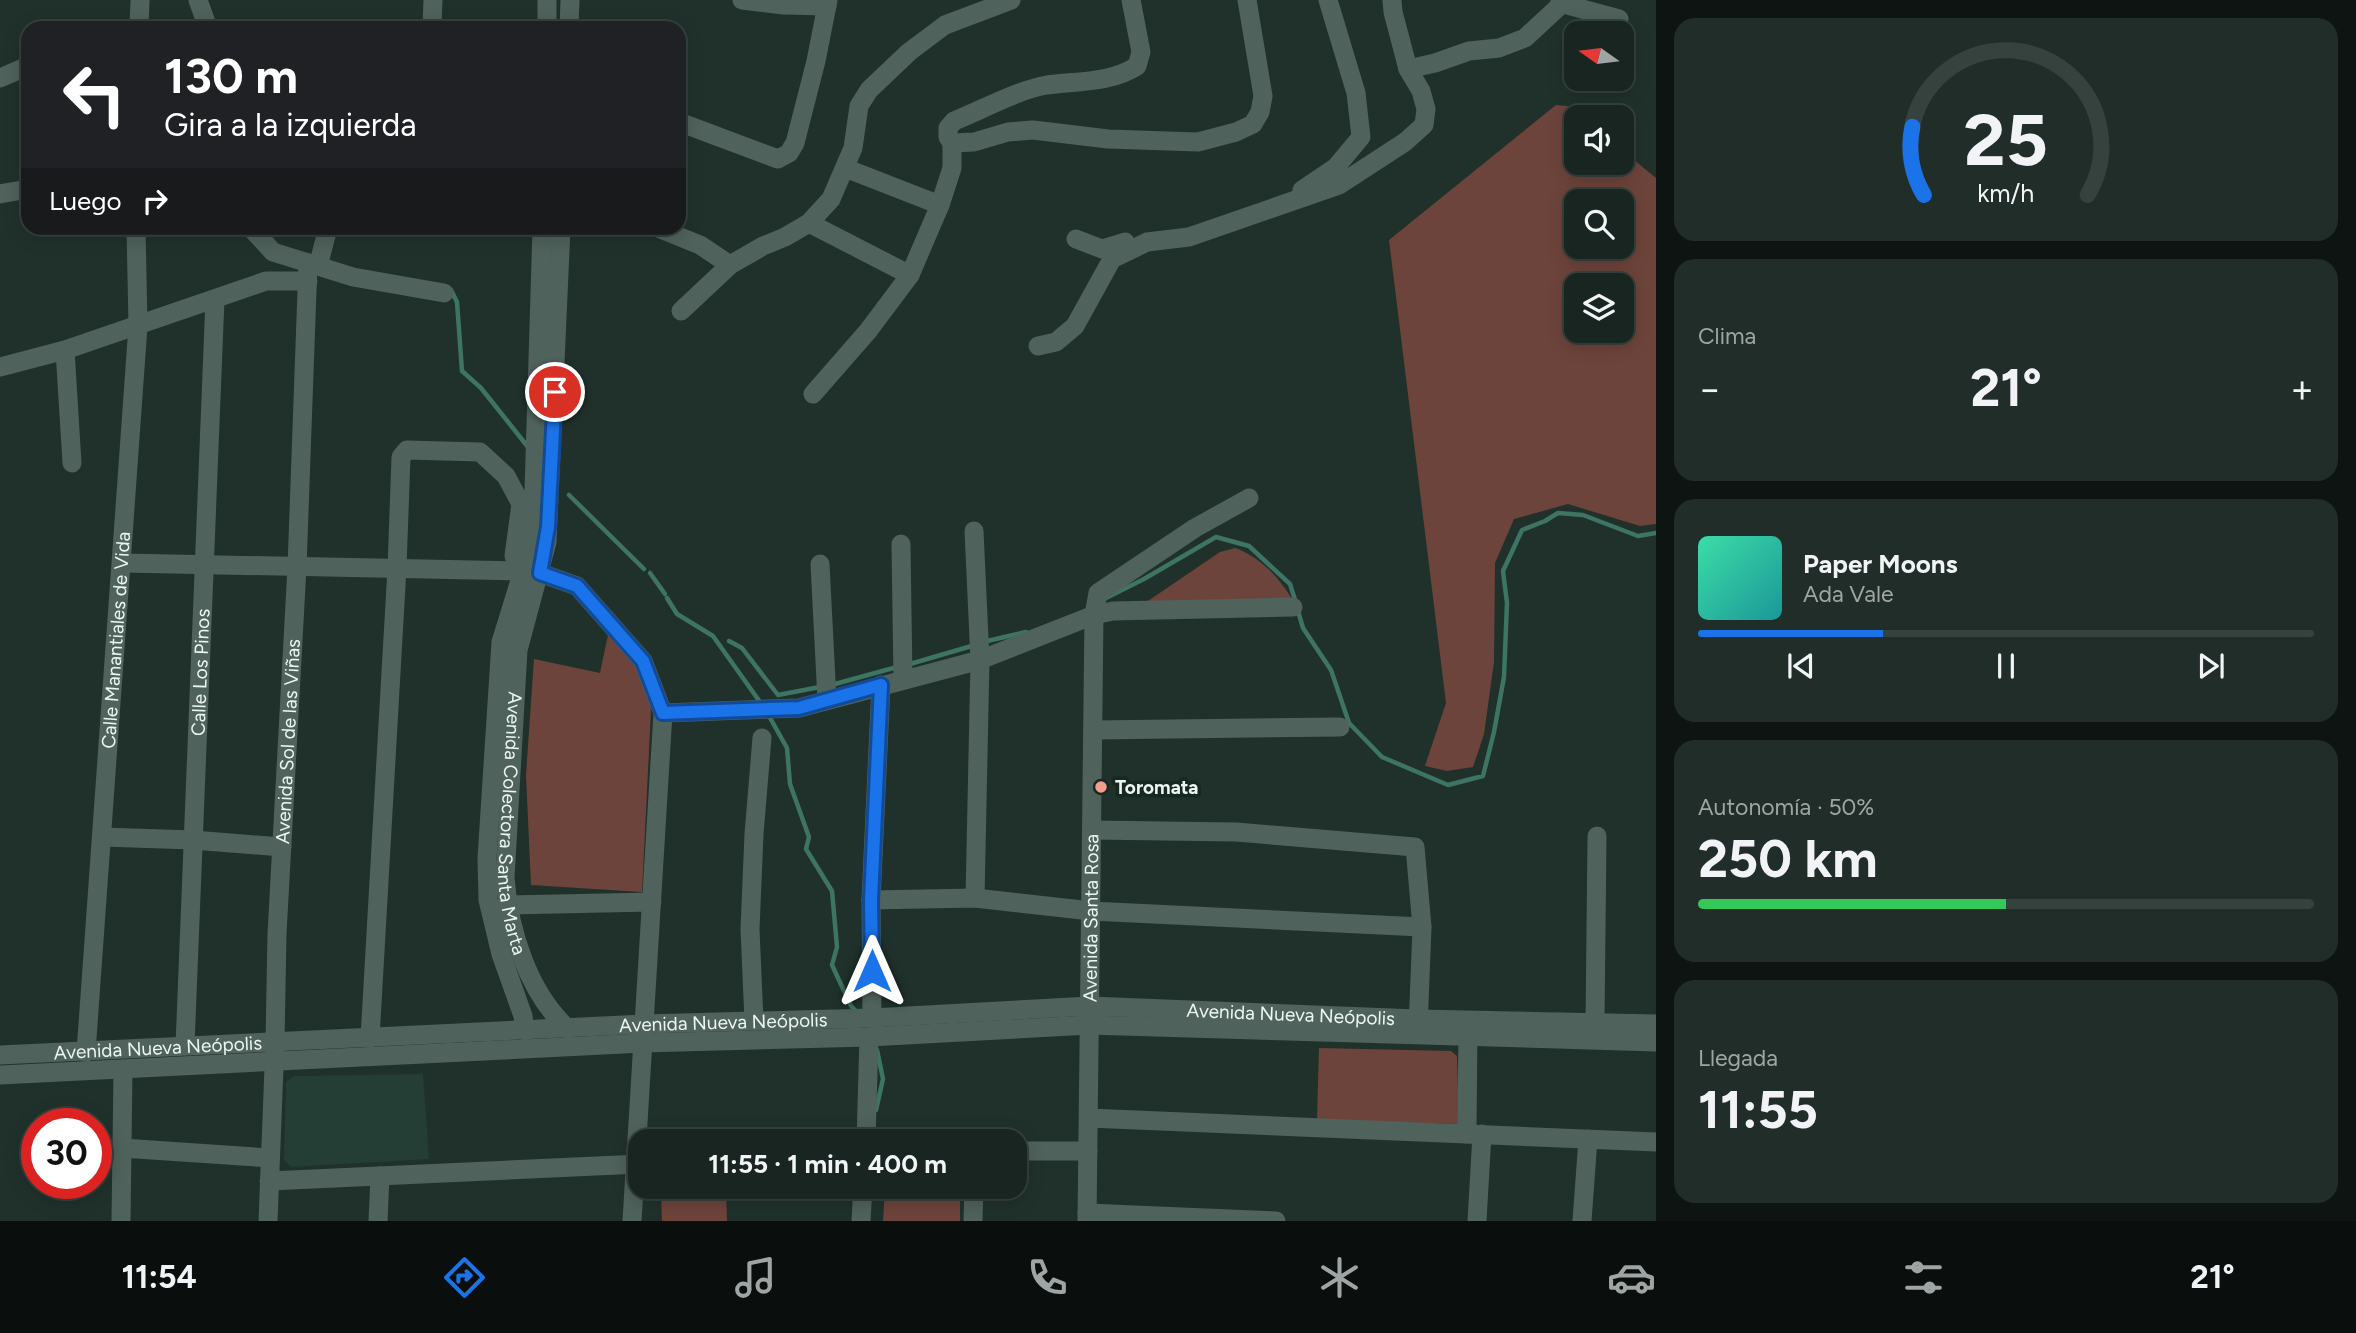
<!DOCTYPE html>
<html lang="es">
<head>
<meta charset="utf-8">
<style>
  :root { --surface:#182520; --page:#212d29; --text:#f1f3f6; --muted:#9fa5a5; --line:#36423e; --accent:#1a73e8 }
  body { margin:0; font-family:Figtree,sans-serif; background:var(--page); color:var(--text); height:100vh; display:flex; flex-direction:column; font-size:26px; white-space:nowrap }
  * { box-sizing:border-box; margin:0 }
  p { font-size:23px; color:var(--muted) }
  .icon { flex:none; width:38px; height:38px; fill:none; stroke:currentColor; stroke-width:2; stroke-linecap:round; stroke-linejoin:round }
  .map { position:relative; flex:1; overflow:hidden }
  .panel { display:flex; flex-direction:column; gap:18px; padding:18px; background:#0d1412; width:700px }
  .panel>* { flex:none }
  .top-card { position:absolute; left:21px; top:21px; width:665px; height:214px; border-radius:21px; box-shadow:0 4px 18px #0003,0 0 0 2px var(--line); background:#202124; color:#fff; overflow:hidden }
  .needle { width:46px; rotate:284deg }
  .buttons { position:absolute; left:1564px; top:21px; display:grid; gap:14px }
  .buttons a { display:grid; place-items:center; width:70px; height:70px; border-radius:14px; background:var(--surface); box-shadow:0 4px 18px #0003,0 0 0 2px var(--line); font-size:35px }
  .speed { position:absolute; left:21px; top:1108px; display:flex; gap:14px; font-size:35px; font-weight:700; text-align:center }
  .speed>* { display:grid; place-content:center; width:91px; height:91px; border-radius:50%; background:var(--surface); box-shadow:0 4px 18px #0003,0 0 0 2px var(--line); line-height:1 }
  .speed .limit { border:10px solid #d22; background:#fff; color:#111 }
  .pin { position:absolute; display:grid; place-items:center; width:60px; height:60px; color:#fff; margin:-30px; border:4px solid #fff; border-radius:50%; box-shadow:0 2px 7px #0007 }
  .me { position:absolute; width:77px; margin:-38px; rotate:0deg; stroke-linejoin:round; filter:drop-shadow(0 0 5px #0008) }
  .turn { display:flex; align-items:center; gap:24px; height:147px; padding:0 28px; font-size:32px }
  .turn .icon { width:91px; height:91px; stroke-width:2.5 }
  .turn b { display:block; font-size:49px; line-height:60px }
  .then { display:flex; align-items:center; height:66px; padding:0 28px; background:#0003; gap:14px; font-size:26px }
  .big { font-size:52px; font-weight:700; line-height:1.1 }
  .panel .tile { flex:1; display:flex; flex-direction:column; justify-content:center; gap:10px; min-width:0; padding:0 24px; border-radius:21px; background:var(--page) }
  .panel .dial { align-items:center; gap:0 }
  .dial svg { height:182px; overflow:visible; fill:none; stroke:var(--line); stroke-width:7; stroke-linecap:round; text-anchor:middle }
  .dial text { fill:var(--text); stroke:none }
  .song { display:flex; align-items:center; gap:21px }
  .cover { width:84px; height:84px; border-radius:10px; background:linear-gradient(135deg,hsl(160 70% 55%),hsl(180 70% 35%)) }
  .played { height:7px; border-radius:4px; background:linear-gradient(90deg,var(--accent) 30%,var(--line) 30%) }
  .keys { display:flex; justify-content:space-around; direction:ltr }
  .heat { display:flex; justify-content:space-between; align-items:center; font-size:38px; direction:ltr }
  .charge { height:10px; border-radius:5px; background:linear-gradient(90deg,#34c759 50%,var(--line) 0) }
  .trip { position:absolute; left:628px; top:1129px; width:399px; height:70px; border-radius:21px; background:var(--surface); box-shadow:0 4px 18px #0003,0 0 0 2px var(--line); font-weight:700; line-height:70px; text-align:center }
  .dock { display:flex; height:112px; justify-content:space-around; align-items:center; background:#0a0f0d; color:var(--muted) }
  .dock .icon { width:49px; height:49px }
  .dock .selected { color:var(--accent) }
  .dock b { font-size:32px; color:var(--text) }
  main { display:flex; flex:1; min-height:0 }
  .map>svg:first-child { display:block }
</style>
</head>
<body>
<main>
<div class="map">
<svg width="1656" height="1221" viewBox="0 0 1656 1221">
  <rect width="100%" height="100%" fill="#20312b"/>
  <path fill="#243d35" d="M423 1074 429 1159 291 1167 284 1160 286 1082 294 1076Z"/>
  <g fill="#6d443b" fill-rule="evenodd">
    <path d="M1556 105 1602 109 1606 117H1577V163H1622V150L1656 178V524L1640 526 1568 504 1514 519 1495 563 1494 662 1484 734 1473 767 1447 771 1425 766 1446 703 1389 240ZM1622 201V247H1577V201ZM1622 285V331H1577V285Z"/>
    <path d="M1235 548C1260 557 1278 576 1292 599L1142 605 1220 552Z"/>
    <path d="M608 635 645 670 651 710 642 892 531 885 526 775 534 659 600 673Z"/>
    <path d="M1319 1048 1451 1051 1457 1056 1459 1124 1317 1120Z"/>
    <path d="M885 1187H960V1221H883Z"/>
    <path d="M726 1191 727 1221H662L661 1194Z"/>
  </g>
  <g fill="none" stroke-linecap="round" stroke-linejoin="round">
    <g stroke="#3d7463" stroke-width="4.5">
      <path d="M451 290 457 302 462 371 481 388 528 447"/>
      <path d="M569 495 644 569"/>
      <path d="M650 573 665 594"/>
      <path d="M667 598 677 614 713 636 760 702"/>
      <path d="M1106 598 1144 579 1216 537 1249 546 1290 584 1296 603"/>
      <path d="M1298 611 1303 628 1331 670 1349 723 1382 757 1448 785 1483 776 1494 732 1504 677 1507 603 1503 571 1522 530 1545 521 1558 513 1583 515 1638 536 1656 533"/>
      <path d="M729 641 742 648 778 695 820 687"/>
      <path d="M983 642 1026 632"/>
      <path d="M910 664 975 645"/>
      <path d="M835 684 897 667"/>
      <path d="M769 716 787 748 790 784 809 837 806 849 832 891 837 947 832 965 851 1006 858 1013"/>
      <path d="M876 1110 883 1079 877 1050"/>
      <path d="M871 1199 875 1186"/>
    </g>
    <g stroke="#50625c" stroke-width="19">
      <path d="M198 0 208 28"/>
      <path d="M742 0 784 5 827 6"/>
      <path d="M1560 0 1564 4 1619 19"/>
      <path d="M139 28 140 0"/>
      <path d="M432 28 433 0"/>
      <path d="M547 28V0"/>
      <path d="M569 28 570 0"/>
      <path d="M1408 69 1435 63 1469 51 1499 48 1525 38 1566 0"/>
      <path d="M0 78 28 66"/>
      <path d="M679 122 778 159 789 153 795 143 816 61 828 0"/>
      <path d="M952 143 974 142 1008 132 1033 130 1108 139 1198 142 1236 132 1253 124 1260 112 1263 96 1247 0"/>
      <path d="M845 168 940 205"/>
      <path d="M1302 190 1336 167 1361 137 1356 93 1328 0"/>
      <path d="M0 194 28 189"/>
      <path d="M809 223 910 275"/>
      <path d="M251 228 273 252 353 277 444 293"/>
      <path id="s1" d="M561 228 547 542 518 650 505 878C509 931 528 992 568 1029"/>
      <path d="M658 228 700 245 730 265"/>
      <path d="M1076 239 1102 249 1125 242"/>
      <path d="M318 266 328 228"/>
      <path d="M681 311 730 265 763 246 785 237 809 223 831 199 853 148 859 106 869 90 909 52 945 25 1011 0"/>
      <path d="M1038 346 1056 342 1075 326 1112 259 1147 242 1189 237 1339 185 1405 142 1424 125 1426 109 1421 91 1408 69 1393 12 1392 0"/>
      <path d="M65 350 72 463"/>
      <path d="M0 367 65 350 266 281H308"/>
      <path d="M813 394 868 331 910 275 940 205 952 168V143L948 137V128L954 121C982 110 1017 90 1047 85 1077 81 1111 83 1137 66L1141 52 1131 0"/>
      <path d="M974 531 980 660 975 898"/>
      <path d="M901 544 903 679"/>
      <path d="M123 563 523 571"/>
      <path d="M820 564 827 700"/>
      <path d="M540 573 577 586 643 661 663 713 632 1221"/>
      <path d="M663 713 799 708 980 660 1094 615 1113 611 1293 607"/>
      <path d="M1093 730 1340 727"/>
      <path d="M1092 830 1236 832 1415 847 1422 927 1418 1029"/>
      <path d="M102 837 193 840 282 847"/>
      <path d="M871 900 975 898 1091 911 1422 927"/>
      <path d="M507 905 652 902"/>
      <path d="M872 1018 871 900 881 685"/>
      <path d="M754 1021 750 929 754 834 762 738"/>
      <path d="M1595 1023 1597 836"/>
      <path d="M525 1031 523 1016 501 954 488 900 487 858 501 642 523 571 533 524 542 228"/>
      <path d="M370 1038 397 568 401 457 407 450 480 452 506 476 521 504 514 556"/>
      <path id="s2" d="M185 1045 215 299"/>
      <path id="s3" d="M86 1052 138 326 136 228"/>
      <path id="s4" d="M0 1055 644 1024 872 1018 1090 1006 1418 1019 1656 1024"/>
      <path d="M0 1075 643 1043 869 1037 1089 1025 1656 1042"/>
      <path d="M1089 1118 1656 1142"/>
      <path d="M1467 1134 1468 1026"/>
      <path d="M866 1141 869 1037"/>
      <path d="M122 1148 270 1158"/>
      <path d="M1015 1151H1088"/>
      <path d="M269 1181 640 1164"/>
      <path d="M1087 1213 1276 1221"/>
      <path d="M121 1221 123 1069"/>
      <path id="s5" d="M268 1221 275 1042 277 934 297 567 308 263"/>
      <path d="M378 1221 380 1176"/>
      <path d="M861 1221 863 1186"/>
      <path d="M973 1221 974 1186"/>
      <path id="s6" d="M1087 1221 1094 615 1098 593 1195 528 1249 498"/>
      <path d="M1477 1221 1482 1134"/>
      <path d="M1582 1221 1588 1139"/>
    </g>
  </g>
  <g fill="none" stroke-linecap="round" stroke-linejoin="round">
    <defs>
      <path id="route" d="M555 392 548 527 540 573 577 586 643 661 663 713 799 708 881 685 871 900 872 971"/>
    </defs>
    <use href="#route" stroke="#114b97" stroke-width="18"/>
    <use href="#route" stroke="#1a73e8" stroke-width="12"/>
  </g>
  <circle fill="#f49d8c" stroke="#172722" stroke-width="2.5" cx="1101" cy="787" r="7"/>
  <g text-anchor="middle" dominant-baseline="central" stroke-width="7" stroke-linejoin="round" paint-order="stroke">
    <g font-size="19" fill="#ebf5f1" stroke="#172722">
      <text stroke="none"><textPath href="#s3" startOffset="413">Calle Manantiales de Vida</textPath></text>
      <text stroke="none"><textPath href="#s2" startOffset="373">Calle Los Pinos</textPath></text>
      <text stroke="none"><textPath href="#s5" startOffset="480">Avenida Sol de las Viñas</textPath></text>
      <text stroke="none"><textPath href="#s1" startOffset="600">Avenida Colectora Santa Marta</textPath></text>
      <text stroke="none"><textPath href="#s6" startOffset="303">Avenida Santa Rosa</textPath></text>
      <text stroke="none"><textPath href="#s4" startOffset="1292">Avenida Nueva Neópolis</textPath></text>
      <text stroke="none"><textPath href="#s4" startOffset="724">Avenida Nueva Neópolis</textPath></text>
      <text stroke="none"><textPath href="#s4" startOffset="158">Avenida Nueva Neópolis</textPath></text>
    </g>
    <g font-size="19" font-weight="bold" fill="#ebf5f1" stroke="#172722" text-anchor="start">
      <text x="1115" y="787">Toromata</text>
    </g>
  </g>
</svg>
<div class="buttons">
<a><svg class="needle" viewBox="-14 -14 28 28"><path d="M0-13l5 13h-10z" fill="#e53935"/><path d="M0 13l5-13h-10z" fill="#9fa5a5"/></svg></a>
<a><svg class="icon" aria-label="sound" viewBox="0 0 24 24"><path d="M4 9h4l5-4v14l-5-4H4zM17 9q2 3 0 6"/></svg></a>
<a><svg class="icon" aria-label="search" viewBox="0 0 24 24"><circle cx="10" cy="10" r="6"/><path d="M15 15l6 6"/></svg></a>
<a><svg class="icon" aria-label="layers" viewBox="0 0 24 24"><path d="M12 4l9 5-9 5-9-5zM3 14l9 5 9-5"/></svg></a>
</div>
<div class="speed"><div class="limit">30</div></div>
<div class="pin" style="left:555px;top:392px;background:#d93025"><svg class="icon" aria-label="arrive" viewBox="0 0 24 24"><path d="M6 21V4h12l-3 4 3 4H6"/></svg></div>
<svg class="me" style="left:872px;top:971px" viewBox="-20 -20 40 40"><path d="M0-17L14 15 0 8-14 15z" fill="#1a73e8" stroke="#fff" stroke-width="4"/></svg>
<div class="trip">11:55 · 1 min · 400 m</div>
<div class="top-card">
<div class="turn"><svg class="icon" aria-label="left" viewBox="0 0 24 24"><path d="M17 20v-9H6M10 6l-5 5 5 5"/></svg><div><b>130 m</b>Gira a la izquierda</div></div>
<div class="then">Luego<svg class="icon" aria-label="right" viewBox="0 0 24 24"><path d="M7 20v-9h11M14 6l5 5-5 5"/></svg></div>
</div>
</div>
<section class="panel">
<div class="tile dial"><svg viewBox="0 0 100 80">
<path d="M14 69A42 42 0 1 1 86 69"/>
<path d="M14 69A42 42 0 0 1 9 39" stroke="#1a73e8"/>
<text x="50" y="56" font-size="32" font-weight="700">25</text>
<text x="50" y="72" font-size="11">km/h</text>
</svg></div>
<div class="tile"><p>Clima</p>
<div class="heat"><a>−</a><b class="big">21°</b><a>+</a></div>
</div>
<div class="tile">
<div class="song"><i class="cover"></i><div><b>Paper Moons</b><p>Ada Vale</p></div></div>
<div class="played"></div>
<div class="keys"><svg class="icon" aria-label="previous" viewBox="0 0 24 24"><path d="M18 5L8 12l10 7zM5 5v14"/></svg><svg class="icon" aria-label="pause" viewBox="0 0 24 24"><path d="M8 5v14M16 5v14"/></svg><svg class="icon" aria-label="next" viewBox="0 0 24 24"><path d="M6 5l10 7-10 7zM19 5v14"/></svg></div>
</div>
<div class="tile"><p>Autonomía · 50%</p><b class="big">250 km</b><div class="charge"></div></div>
<div class="tile"><p>Llegada</p><b class="big">11:55</b></div>
</section>
</main>
<nav class="dock">
<b>11:54</b>
<svg class="icon selected" aria-label="directions" viewBox="0 0 24 24"><path d="M12 3l9 9-9 9-9-9zM9 14v-3h6M13 9l2 2-2 2"/></svg>
<svg class="icon" aria-label="music" viewBox="0 0 24 24"><path d="M9 18V5l10-2v13"/><circle cx="6" cy="18" r="3"/><circle cx="16" cy="16" r="3"/></svg>
<svg class="icon" aria-label="phone" viewBox="0 0 24 24"><path d="M5 4h4l2 5-3 2q2 4 5 5l2-3 5 2v4C11 20 4 13 5 4z"/></svg>
<svg class="icon" aria-label="climate" viewBox="0 0 24 24"><path d="M12 3v18M4 7l16 10M4 17L20 7"/></svg>
<svg class="icon" aria-label="car" viewBox="0 0 24 24"><path d="M5 17H2v-5l4-1 3-4h7l3 4 3 1v5h-3M9 17h6M6 11h13"/><circle cx="7" cy="17" r="2"/><circle cx="17" cy="17" r="2"/></svg>
<svg class="icon" aria-label="filters" viewBox="0 0 24 24"><path d="M4 7h16M4 17h16"/><circle cx="9" cy="7" r="2"/><circle cx="15" cy="17" r="2"/></svg>
<b>21°</b>
</nav>
</body>
</html>
